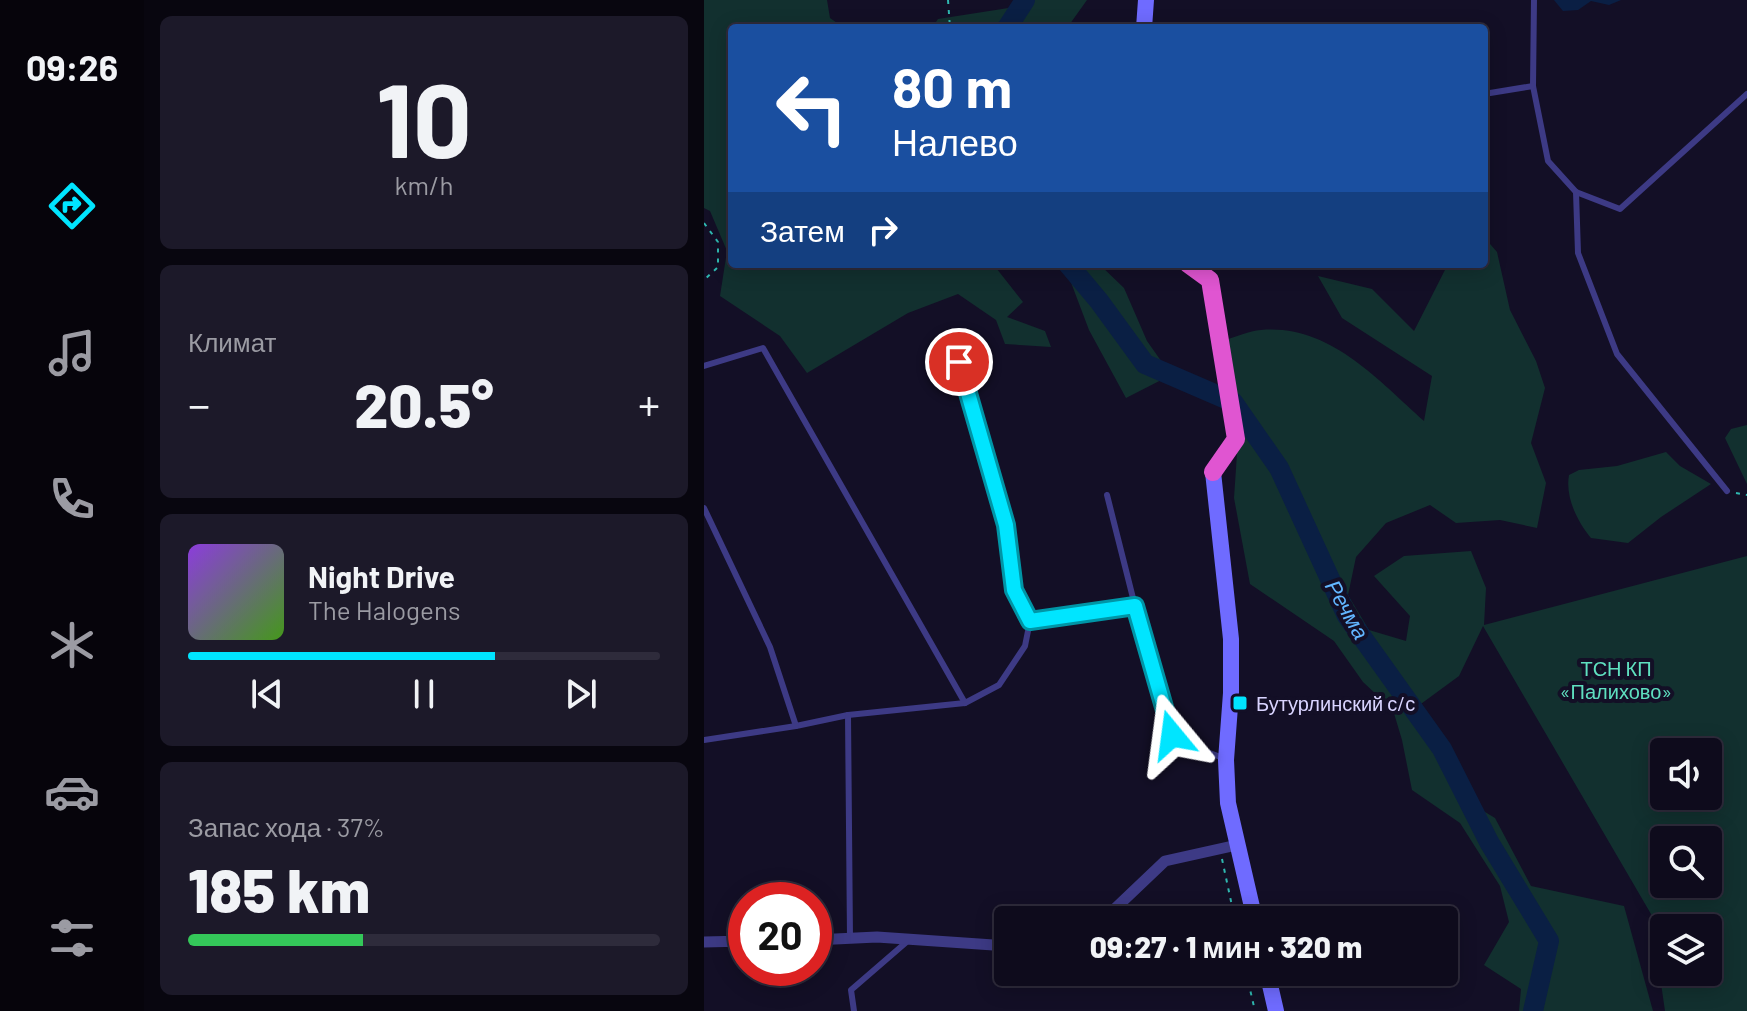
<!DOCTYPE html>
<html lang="ru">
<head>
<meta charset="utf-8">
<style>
  :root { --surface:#0e0b1c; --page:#1c1929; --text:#f1f3f6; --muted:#9b9ba3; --line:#2e2b3b; --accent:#00e5ff }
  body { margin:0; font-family:Barlow,sans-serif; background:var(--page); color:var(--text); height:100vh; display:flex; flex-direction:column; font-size:30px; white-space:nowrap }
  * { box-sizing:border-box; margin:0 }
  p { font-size:26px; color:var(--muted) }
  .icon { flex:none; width:44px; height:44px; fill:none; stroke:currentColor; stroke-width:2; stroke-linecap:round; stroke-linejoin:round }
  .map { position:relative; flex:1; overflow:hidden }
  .side { display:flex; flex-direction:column; gap:16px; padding:16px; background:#08060f; width:560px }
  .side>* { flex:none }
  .banner { position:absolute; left:24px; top:24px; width:760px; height:244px; border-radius:8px; box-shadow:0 4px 20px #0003,0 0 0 2px var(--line); background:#1a4fa0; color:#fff; overflow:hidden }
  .tools { position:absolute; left:946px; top:738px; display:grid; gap:16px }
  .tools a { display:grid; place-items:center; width:72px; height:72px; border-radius:8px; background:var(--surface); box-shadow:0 4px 20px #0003,0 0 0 2px var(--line); font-size:40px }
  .speed { position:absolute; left:24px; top:882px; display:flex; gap:16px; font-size:40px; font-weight:700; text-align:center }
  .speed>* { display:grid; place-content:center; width:104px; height:104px; border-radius:50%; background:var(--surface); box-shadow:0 4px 20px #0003,0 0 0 2px var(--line); line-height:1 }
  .speed .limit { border:12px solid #d22; background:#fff; color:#111 }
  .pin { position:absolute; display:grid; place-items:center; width:68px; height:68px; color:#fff; margin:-34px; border:4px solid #fff; border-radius:50%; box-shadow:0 2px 8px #0007 }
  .me { position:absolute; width:88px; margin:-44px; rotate:344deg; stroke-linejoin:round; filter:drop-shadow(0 0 6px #0008) }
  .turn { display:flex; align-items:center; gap:28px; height:168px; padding:0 32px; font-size:36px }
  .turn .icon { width:104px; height:104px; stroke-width:2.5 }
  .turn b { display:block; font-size:56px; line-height:68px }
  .then { display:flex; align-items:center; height:76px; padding:0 32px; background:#0003; gap:16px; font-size:30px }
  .big { font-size:60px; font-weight:800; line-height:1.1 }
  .side .tile { flex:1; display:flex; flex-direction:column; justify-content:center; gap:12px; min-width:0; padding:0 28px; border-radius:12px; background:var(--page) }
  .side .dial { align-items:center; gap:0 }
  .dial b { font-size:104px; line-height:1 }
  .song { display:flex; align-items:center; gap:24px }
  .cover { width:96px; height:96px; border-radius:12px; background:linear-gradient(135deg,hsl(270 70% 55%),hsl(100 70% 35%)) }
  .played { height:8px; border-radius:4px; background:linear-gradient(90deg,var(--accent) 65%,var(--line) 65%) }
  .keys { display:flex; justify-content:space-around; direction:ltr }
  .heat { display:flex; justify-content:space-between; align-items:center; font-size:44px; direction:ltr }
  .charge { height:12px; border-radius:6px; background:linear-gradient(90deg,#34c759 37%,var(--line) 0) }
  .trip { position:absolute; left:290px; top:906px; width:464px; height:80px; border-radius:8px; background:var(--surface); box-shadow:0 4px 20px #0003,0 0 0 2px var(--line); font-weight:800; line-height:80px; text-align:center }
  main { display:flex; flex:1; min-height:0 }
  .dock { display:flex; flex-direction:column; width:144px; justify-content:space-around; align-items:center; background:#06040b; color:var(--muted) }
  .dock .icon { width:56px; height:56px }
  .dock .selected { color:var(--accent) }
  .dock b { font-size:36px; color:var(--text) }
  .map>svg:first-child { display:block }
</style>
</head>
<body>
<main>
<nav class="dock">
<b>09:26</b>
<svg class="icon selected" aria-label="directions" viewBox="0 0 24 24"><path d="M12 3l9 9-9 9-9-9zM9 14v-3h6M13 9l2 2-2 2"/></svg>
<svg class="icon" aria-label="music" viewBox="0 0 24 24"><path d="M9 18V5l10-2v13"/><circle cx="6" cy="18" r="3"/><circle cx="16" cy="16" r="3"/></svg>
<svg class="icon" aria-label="phone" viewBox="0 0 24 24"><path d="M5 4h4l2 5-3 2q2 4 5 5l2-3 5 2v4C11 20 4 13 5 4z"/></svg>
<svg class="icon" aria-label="climate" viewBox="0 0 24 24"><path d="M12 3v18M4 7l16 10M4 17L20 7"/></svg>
<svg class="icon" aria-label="car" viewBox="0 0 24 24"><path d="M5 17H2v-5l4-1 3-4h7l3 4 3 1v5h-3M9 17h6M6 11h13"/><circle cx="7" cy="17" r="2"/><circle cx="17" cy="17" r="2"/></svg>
<svg class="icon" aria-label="filters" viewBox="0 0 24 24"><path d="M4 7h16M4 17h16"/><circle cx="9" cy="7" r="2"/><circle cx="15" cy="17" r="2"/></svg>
</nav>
<section class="side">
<div class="tile dial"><b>10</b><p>km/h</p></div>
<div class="tile"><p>Климат</p>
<div class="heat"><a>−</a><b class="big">20.5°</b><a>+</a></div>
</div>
<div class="tile">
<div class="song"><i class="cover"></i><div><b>Night Drive</b><p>The Halogens</p></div></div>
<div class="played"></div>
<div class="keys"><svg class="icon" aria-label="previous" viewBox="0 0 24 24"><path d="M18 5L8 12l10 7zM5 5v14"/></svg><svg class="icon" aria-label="pause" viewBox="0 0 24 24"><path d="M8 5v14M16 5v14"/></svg><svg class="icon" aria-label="next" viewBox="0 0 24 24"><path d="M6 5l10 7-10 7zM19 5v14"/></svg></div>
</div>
<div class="tile"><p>Запас хода · 37%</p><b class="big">185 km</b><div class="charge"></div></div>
</section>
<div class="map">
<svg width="1043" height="1011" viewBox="0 0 1043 1011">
  <rect width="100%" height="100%" fill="#130f26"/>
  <g fill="#12302f" fill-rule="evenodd">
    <path d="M0 0H123L126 18 140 28H28V264H289L319 302 303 317 341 331 347 347 301 344 292 320 254 294 204 313 103 373 76 336 16 296 23 251 6 211 0 208Z"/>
    <path d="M321 0H383L363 28H228L234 19 317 6Z"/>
    <path d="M780 237 793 252 806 310 832 361 841 388 827 443 842 483 833 528 796 520 752 523 726 505 682 523 652 557 644 595 665 630 702 641 706 616 670 576 700 556 767 551 782 588 780 625 1043 556V1011H961L947 914 779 626 755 676 710 709 738 749 766 803 791 818 827 886 920 906 949 1011H815L817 989 780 965 805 922 796 886 756 823 708 790 698 740 689 710 659 682 630 641 546 584 530 498 534 439 521 340C532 337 545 331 557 330 625 324 673 379 720 421L728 376 638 318 614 276 668 289 710 331 744 264H780ZM960 752H1004V796H960ZM960 840H1004V884H960ZM960 928H1004V972H960Z"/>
    <path d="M360 264H395L420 288 443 341 467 375 422 398 385 330Z"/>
    <path d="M1043 425V484L1021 438 1027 429Z"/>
    <path d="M962 452 976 466 1007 484 957 517 924 543 887 538C873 521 861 497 865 475L875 470 913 466Z"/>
  </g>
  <path fill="#0a1f44" d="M850 0H917L905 5 887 1 874 10 859 11Z"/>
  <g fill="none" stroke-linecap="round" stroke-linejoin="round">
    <g stroke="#0a1f44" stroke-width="20">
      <path d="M303 28 321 0"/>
      <path d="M364 264 395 301 441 364 529 402 575 468 643 616 738 749 785 842 845 941 829 1011"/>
    </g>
    <g stroke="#2fb8b0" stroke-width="2" stroke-dasharray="4 6" stroke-linecap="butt">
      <path d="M244 0 246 28"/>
      <path d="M0 223 14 242V267L0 280"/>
      <path d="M1032 493 1043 495"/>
      <path d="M518 859 531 920"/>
      <path d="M542 972 551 1011"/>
    </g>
    <g stroke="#3d3a85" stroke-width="6">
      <path d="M830 0 829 86 844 161 872 192 916 209 1043 94"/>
      <path d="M780 94 829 86"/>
      <path d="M872 192 874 253 913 354 1023 491"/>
      <path d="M255 362 302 525 310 590 326 621"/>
      <path d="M0 366 59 348 261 703"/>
      <path d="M403 495 431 606"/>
      <path d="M0 508 66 647 92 726 144 715 261 703 295 685 321 646 326 621 431 606 468 735 490 747 519 758"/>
      <path d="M144 715 146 939"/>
      <path d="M0 740 92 726"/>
      <path d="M150 1011 147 990 206 939"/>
    </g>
    <g stroke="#3d3a85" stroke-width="11">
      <path d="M399 920 461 861 533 845"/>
      <path d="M110 940 173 937 304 946"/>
      <path d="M0 942 42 941"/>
    </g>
    <g stroke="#6f6bff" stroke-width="16">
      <path d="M440 28 442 0"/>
      <path d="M509 472 527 639V693L522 760 524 803 551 920"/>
      <path d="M563 972 572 1011"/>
    </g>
    <path stroke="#e055d1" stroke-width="18" d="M484 264 506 280 532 439 509 472"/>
  </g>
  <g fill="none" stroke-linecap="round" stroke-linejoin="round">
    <defs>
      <path id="route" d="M255 362 302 525 310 590 326 621 431 606 468 735"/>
    </defs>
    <use href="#route" stroke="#0095a6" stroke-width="20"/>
    <use href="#route" stroke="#00e5ff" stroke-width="14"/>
  </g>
  <rect fill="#00e5ff" stroke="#130f26" stroke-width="3" x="528" y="695" width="16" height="16" rx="4"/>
  <g text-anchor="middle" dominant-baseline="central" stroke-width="8" stroke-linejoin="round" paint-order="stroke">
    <g font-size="20" fill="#5fe0c0" stroke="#130f26">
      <text x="912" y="668">ТСН КП<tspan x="912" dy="23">«Палихово»</tspan></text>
    </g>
    <g font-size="20" fill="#d9d4ff" stroke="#130f26" text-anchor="start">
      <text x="552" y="703">Бутурлинский с/с</text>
    </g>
    <g font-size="22" font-style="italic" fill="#62b6ff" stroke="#130f26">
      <text transform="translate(644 609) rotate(60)">Речма</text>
    </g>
  </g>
</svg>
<div class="tools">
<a><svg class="icon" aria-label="sound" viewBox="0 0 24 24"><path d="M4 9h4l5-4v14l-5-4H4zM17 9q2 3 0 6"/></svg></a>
<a><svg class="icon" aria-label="search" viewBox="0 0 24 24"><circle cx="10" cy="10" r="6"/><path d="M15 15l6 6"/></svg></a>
<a><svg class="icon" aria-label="layers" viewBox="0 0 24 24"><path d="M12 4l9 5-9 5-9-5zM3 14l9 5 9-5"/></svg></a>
</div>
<div class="speed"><div class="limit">20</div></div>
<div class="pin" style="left:255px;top:362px;background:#d93025"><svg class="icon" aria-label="arrive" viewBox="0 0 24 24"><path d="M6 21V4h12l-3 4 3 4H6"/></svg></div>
<svg class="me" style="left:468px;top:735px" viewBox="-20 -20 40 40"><path d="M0-17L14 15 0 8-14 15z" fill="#00e5ff" stroke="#fff" stroke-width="4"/></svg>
<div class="trip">09:27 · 1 мин · 320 m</div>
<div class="banner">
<div class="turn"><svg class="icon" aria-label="left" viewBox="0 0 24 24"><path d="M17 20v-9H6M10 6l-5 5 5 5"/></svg><div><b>80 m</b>Налево</div></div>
<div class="then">Затем<svg class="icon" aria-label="right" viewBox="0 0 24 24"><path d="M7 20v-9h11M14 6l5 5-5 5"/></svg></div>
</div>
</div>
</main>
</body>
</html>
